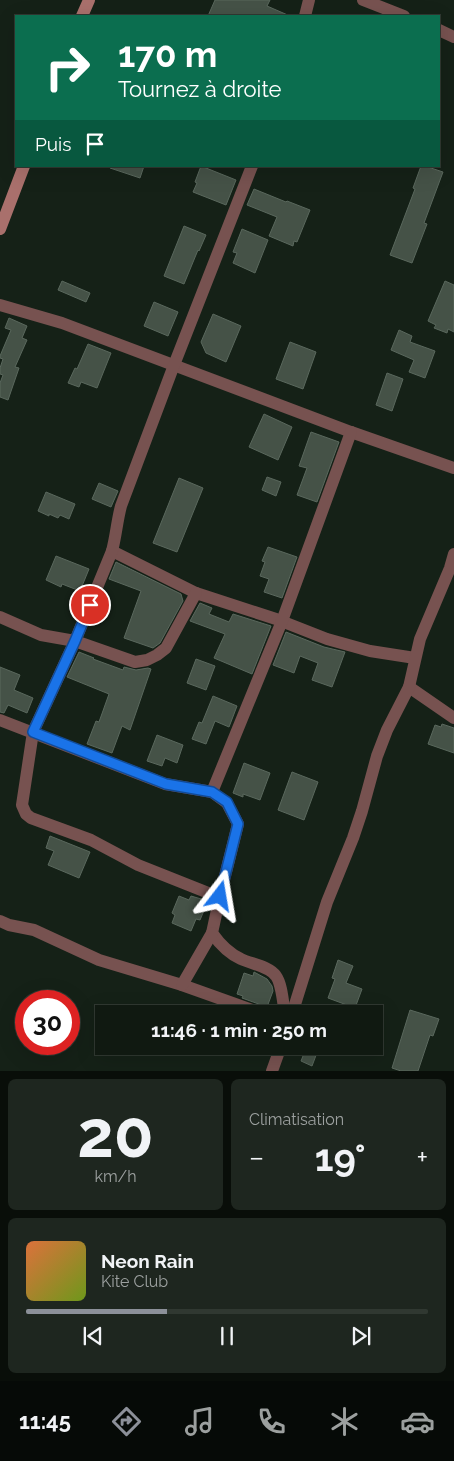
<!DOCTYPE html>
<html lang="fr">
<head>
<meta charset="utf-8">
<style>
  :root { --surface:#101911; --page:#1e261f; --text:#f1f3f6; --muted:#9ca09f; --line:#303831; --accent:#8c9099 }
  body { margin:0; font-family:Raleway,sans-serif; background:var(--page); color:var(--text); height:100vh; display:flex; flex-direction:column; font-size:19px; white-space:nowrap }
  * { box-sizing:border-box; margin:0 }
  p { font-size:16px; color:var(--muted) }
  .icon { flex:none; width:28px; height:28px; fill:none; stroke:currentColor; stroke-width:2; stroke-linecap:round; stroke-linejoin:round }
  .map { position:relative; height:1071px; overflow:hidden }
  .panel { display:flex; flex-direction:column; gap:8px; padding:8px; background:#090e09; flex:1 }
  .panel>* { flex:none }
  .hud { position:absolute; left:15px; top:15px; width:425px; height:152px; border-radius:0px; box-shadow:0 5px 20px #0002,0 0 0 1px var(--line); background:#0b6e4f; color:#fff; overflow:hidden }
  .speed { position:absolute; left:15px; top:990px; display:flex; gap:10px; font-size:25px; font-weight:700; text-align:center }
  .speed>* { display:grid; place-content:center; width:65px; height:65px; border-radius:50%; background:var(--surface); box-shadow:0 5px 20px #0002,0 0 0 1px var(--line); line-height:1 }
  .speed .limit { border:8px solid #d22; background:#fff; color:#111 }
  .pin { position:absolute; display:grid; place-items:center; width:42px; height:42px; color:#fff; margin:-21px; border:2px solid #fff; border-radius:50%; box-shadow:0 1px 5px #0007 }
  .me { position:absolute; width:55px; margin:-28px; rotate:14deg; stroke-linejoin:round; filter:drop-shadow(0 0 4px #0008) }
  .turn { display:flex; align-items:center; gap:18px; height:105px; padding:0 20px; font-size:22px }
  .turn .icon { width:65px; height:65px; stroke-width:2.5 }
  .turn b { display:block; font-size:35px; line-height:42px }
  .then { display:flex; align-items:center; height:48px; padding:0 20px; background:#0003; gap:10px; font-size:19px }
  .big { font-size:38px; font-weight:700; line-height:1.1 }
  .panel .card { flex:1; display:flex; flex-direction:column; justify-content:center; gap:8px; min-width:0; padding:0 18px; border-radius:8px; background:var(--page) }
  .panel .dial { align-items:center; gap:0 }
  .dial b { font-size:65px; line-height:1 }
  .song { display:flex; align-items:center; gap:15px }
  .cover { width:60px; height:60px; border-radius:8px; background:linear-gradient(135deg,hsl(20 70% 55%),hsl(80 70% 35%)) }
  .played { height:5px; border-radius:2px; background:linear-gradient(90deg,var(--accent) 35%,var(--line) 35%) }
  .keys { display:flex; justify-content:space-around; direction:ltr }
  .heat { display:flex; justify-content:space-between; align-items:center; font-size:28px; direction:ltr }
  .panel .tiles { flex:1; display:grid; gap:8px; grid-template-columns:1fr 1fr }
  .card:last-child { grid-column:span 2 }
  .trip { position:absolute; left:95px; top:1005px; width:288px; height:50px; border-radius:0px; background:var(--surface); box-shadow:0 5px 20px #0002,0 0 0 1px var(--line); font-weight:700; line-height:50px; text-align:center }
  .dock { display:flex; height:80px; justify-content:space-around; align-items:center; background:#060a07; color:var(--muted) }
  .dock .icon { width:35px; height:35px }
  .dock .on { color:var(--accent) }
  .dock b { font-size:22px; color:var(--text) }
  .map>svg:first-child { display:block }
</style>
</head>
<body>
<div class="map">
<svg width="454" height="1071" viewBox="0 0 454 1071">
  <rect width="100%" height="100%" fill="#152117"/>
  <g fill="#455247" stroke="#5a685d">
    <path d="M215 0H270L267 6 290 16H208Z"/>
    <path d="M110 166H144L140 178 110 168Z"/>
    <path d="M201 166 236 180 226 205 193 192 197 183 195 182Z"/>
    <path d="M421 166H425L443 172 424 223 427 224 412 263 390 255 415 189 413 188Z"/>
    <path d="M254 189 286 202 287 201 310 210 297 242 294 241 293 246 269 236 277 217 247 205Z"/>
    <path d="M184 226 206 235 199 251 198 250 184 284 164 276Z"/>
    <path d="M242 229 268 240 255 273 233 263 237 253 233 252Z"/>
    <path d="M62 281 90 293 86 302 58 290Z"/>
    <path d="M445 281 454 285V332L448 329 447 333 434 328 436 325 428 321Z"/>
    <path d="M154 302 178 312 168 336 144 326Z"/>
    <path d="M213 314 241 326 226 362 206 353 201 342Z"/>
    <path d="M9 318 27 326 22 338 27 340 15 367 19 368 8 400 0 397V383L3 375 0 374V368L3 359 0 358V356L11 330 5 328Z"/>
    <path d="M399 330 412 336 410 342 435 351 425 378 409 372 414 360 391 350Z"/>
    <path d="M290 342 316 352 303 389 276 379Z"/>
    <path d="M88 344 111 353 97 388 81 382 79 387 68 383 75 368 77 369Z"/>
    <path d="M387 373 403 379 392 411 376 405Z"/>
    <path d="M264 414 292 427 278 460 249 447Z"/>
    <path d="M311 432 339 442 317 502 297 495 307 468 299 466Z"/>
    <path d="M267 477 281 482 276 496 262 490Z"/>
    <path d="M179 478 203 488 177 552 153 543Z"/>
    <path d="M99 483 118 491 111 507 92 499Z"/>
    <path d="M46 492 75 504 69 519 60 515 58 518 49 514V516L38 511Z"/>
    <path d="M268 547 297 557 282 598 264 592 269 579 260 576 265 562 262 561Z"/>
    <path d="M56 556 89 569 80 591 62 584 61 587 46 580Z"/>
    <path d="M116 562 181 594 183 601 160 643 153 648 124 638 141 591 109 579Z"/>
    <path d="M200 603 212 608 209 614 229 622 233 614 271 626 252 674 214 658 225 634 190 621Z"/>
    <path d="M286 632 324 647 345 652 332 687 312 680 318 663 300 656 294 673 273 665Z"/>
    <path d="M79 652 94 658 93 659 123 670 124 667 136 670 148 668 151 669 130 730 122 726 112 753 87 744 96 721 99 722 109 694 67 677Z"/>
    <path d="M196 659 215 666 206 690 187 683Z"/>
    <path d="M0 667 20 675 14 690 33 698 27 713 8 705 4 713 0 712Z"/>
    <path d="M213 696 237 706 229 727 215 721 206 744 192 739 199 722 202 723Z"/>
    <path d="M442 724 454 728V753L428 744 435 725 441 727Z"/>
    <path d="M157 735 183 745 177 763 165 758 162 766 147 761Z"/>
    <path d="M244 763 270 773 260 800 243 794V797L233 793Z"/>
    <path d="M292 772 318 782 304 820 278 810Z"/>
    <path d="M50 836 90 852 79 878 48 865 54 851 46 848Z"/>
    <path d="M179 896 189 900 191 896 208 901 200 920 196 919 191 931 172 923 175 915 172 913Z"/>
    <path d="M338 960 353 966 346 983 362 989 355 1008 328 998 335 979 332 978Z"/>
    <path d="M254 972 267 979 272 986 273 991 267 1007 242 998 243 996 237 994 244 973 253 976Z"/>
    <path d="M410 1010 439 1019 433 1036 430 1035 418 1071H401L392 1068Z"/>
    <path d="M307 1046 318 1050 312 1066 301 1061Z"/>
  </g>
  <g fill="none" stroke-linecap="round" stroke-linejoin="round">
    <g stroke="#775250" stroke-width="12">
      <path d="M363 0 404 16"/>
      <path d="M305 16 309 0"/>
      <path d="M439 30 454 37"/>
      <path d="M0 305 62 323 351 432 454 468"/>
      <path d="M112 551 196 593 276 619 327 639 370 651 415 658"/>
      <path d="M196 593 166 648 157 655 147 660 135 662 75 641 33 732 22 805 26 814 31 818 91 840 138 865 211 894 220 896 212 933C219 943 230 954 241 959 251 964 269 966 276 976 282 984 283 1004 285 1014"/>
      <path d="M0 617 41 635 75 641 112 551C116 536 117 521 121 506L174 365 252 166"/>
      <path d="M409 687 454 718"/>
      <path d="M0 720 165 784 212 792 282 621 351 432"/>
      <path d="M212 792 227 803 238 824 220 896"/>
      <path d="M0 921 9 925 34 930 99 960 182 985 263 1014"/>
      <path d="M182 985 212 933"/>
      <path d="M292 1014 327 902 353 838 362 811 377 756 387 730 409 687 420 639 450 568 454 554"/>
      <path d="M272 1071 281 1046"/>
    </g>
    <g stroke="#a9706c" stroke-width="12">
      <path d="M82 16 89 0"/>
      <path d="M0 229 24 166"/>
    </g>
  </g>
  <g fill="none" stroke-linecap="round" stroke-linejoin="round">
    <defs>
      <path id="route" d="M90 605 75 641 33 732 166 784 212 792 227 802 238 824 220 896"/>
    </defs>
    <use href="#route" stroke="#114b97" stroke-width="12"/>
    <use href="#route" stroke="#1a73e8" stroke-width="9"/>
  </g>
</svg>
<div class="speed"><div class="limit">30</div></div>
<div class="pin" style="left:90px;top:605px;background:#d93025"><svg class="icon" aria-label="arrive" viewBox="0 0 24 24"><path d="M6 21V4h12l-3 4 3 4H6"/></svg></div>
<svg class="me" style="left:220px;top:896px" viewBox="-20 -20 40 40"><path d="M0-17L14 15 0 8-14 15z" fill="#1a73e8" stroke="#fff" stroke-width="4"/></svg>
<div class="trip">11:46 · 1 min · 250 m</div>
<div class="hud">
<div class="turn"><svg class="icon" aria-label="right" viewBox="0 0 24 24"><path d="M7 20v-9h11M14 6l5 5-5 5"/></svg><div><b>170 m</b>Tournez à droite</div></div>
<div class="then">Puis<svg class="icon" aria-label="arrive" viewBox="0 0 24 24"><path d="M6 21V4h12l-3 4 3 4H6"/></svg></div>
</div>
</div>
<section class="panel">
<div class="tiles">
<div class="card dial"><b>20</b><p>km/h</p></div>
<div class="card"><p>Climatisation</p>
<div class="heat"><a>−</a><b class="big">19°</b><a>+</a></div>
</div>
<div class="card">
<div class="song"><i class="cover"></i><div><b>Neon Rain</b><p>Kite Club</p></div></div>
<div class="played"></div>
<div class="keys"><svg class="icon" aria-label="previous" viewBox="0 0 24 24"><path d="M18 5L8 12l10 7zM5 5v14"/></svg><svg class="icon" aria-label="pause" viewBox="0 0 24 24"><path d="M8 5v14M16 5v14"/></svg><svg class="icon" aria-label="next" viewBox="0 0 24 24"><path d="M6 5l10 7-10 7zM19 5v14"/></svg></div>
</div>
</div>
</section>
<nav class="dock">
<b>11:45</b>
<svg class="icon on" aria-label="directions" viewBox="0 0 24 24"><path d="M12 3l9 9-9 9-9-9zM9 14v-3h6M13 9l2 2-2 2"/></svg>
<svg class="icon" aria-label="music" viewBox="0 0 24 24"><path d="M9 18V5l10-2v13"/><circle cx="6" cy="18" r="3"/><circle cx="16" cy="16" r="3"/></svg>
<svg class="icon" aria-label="phone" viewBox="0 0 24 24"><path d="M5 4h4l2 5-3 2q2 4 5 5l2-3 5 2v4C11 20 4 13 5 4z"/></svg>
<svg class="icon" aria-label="climate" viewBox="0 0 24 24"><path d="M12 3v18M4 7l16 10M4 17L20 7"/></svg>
<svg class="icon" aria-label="car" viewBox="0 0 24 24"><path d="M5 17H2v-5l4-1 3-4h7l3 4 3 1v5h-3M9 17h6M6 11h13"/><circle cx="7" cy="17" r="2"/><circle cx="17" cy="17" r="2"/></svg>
</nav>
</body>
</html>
